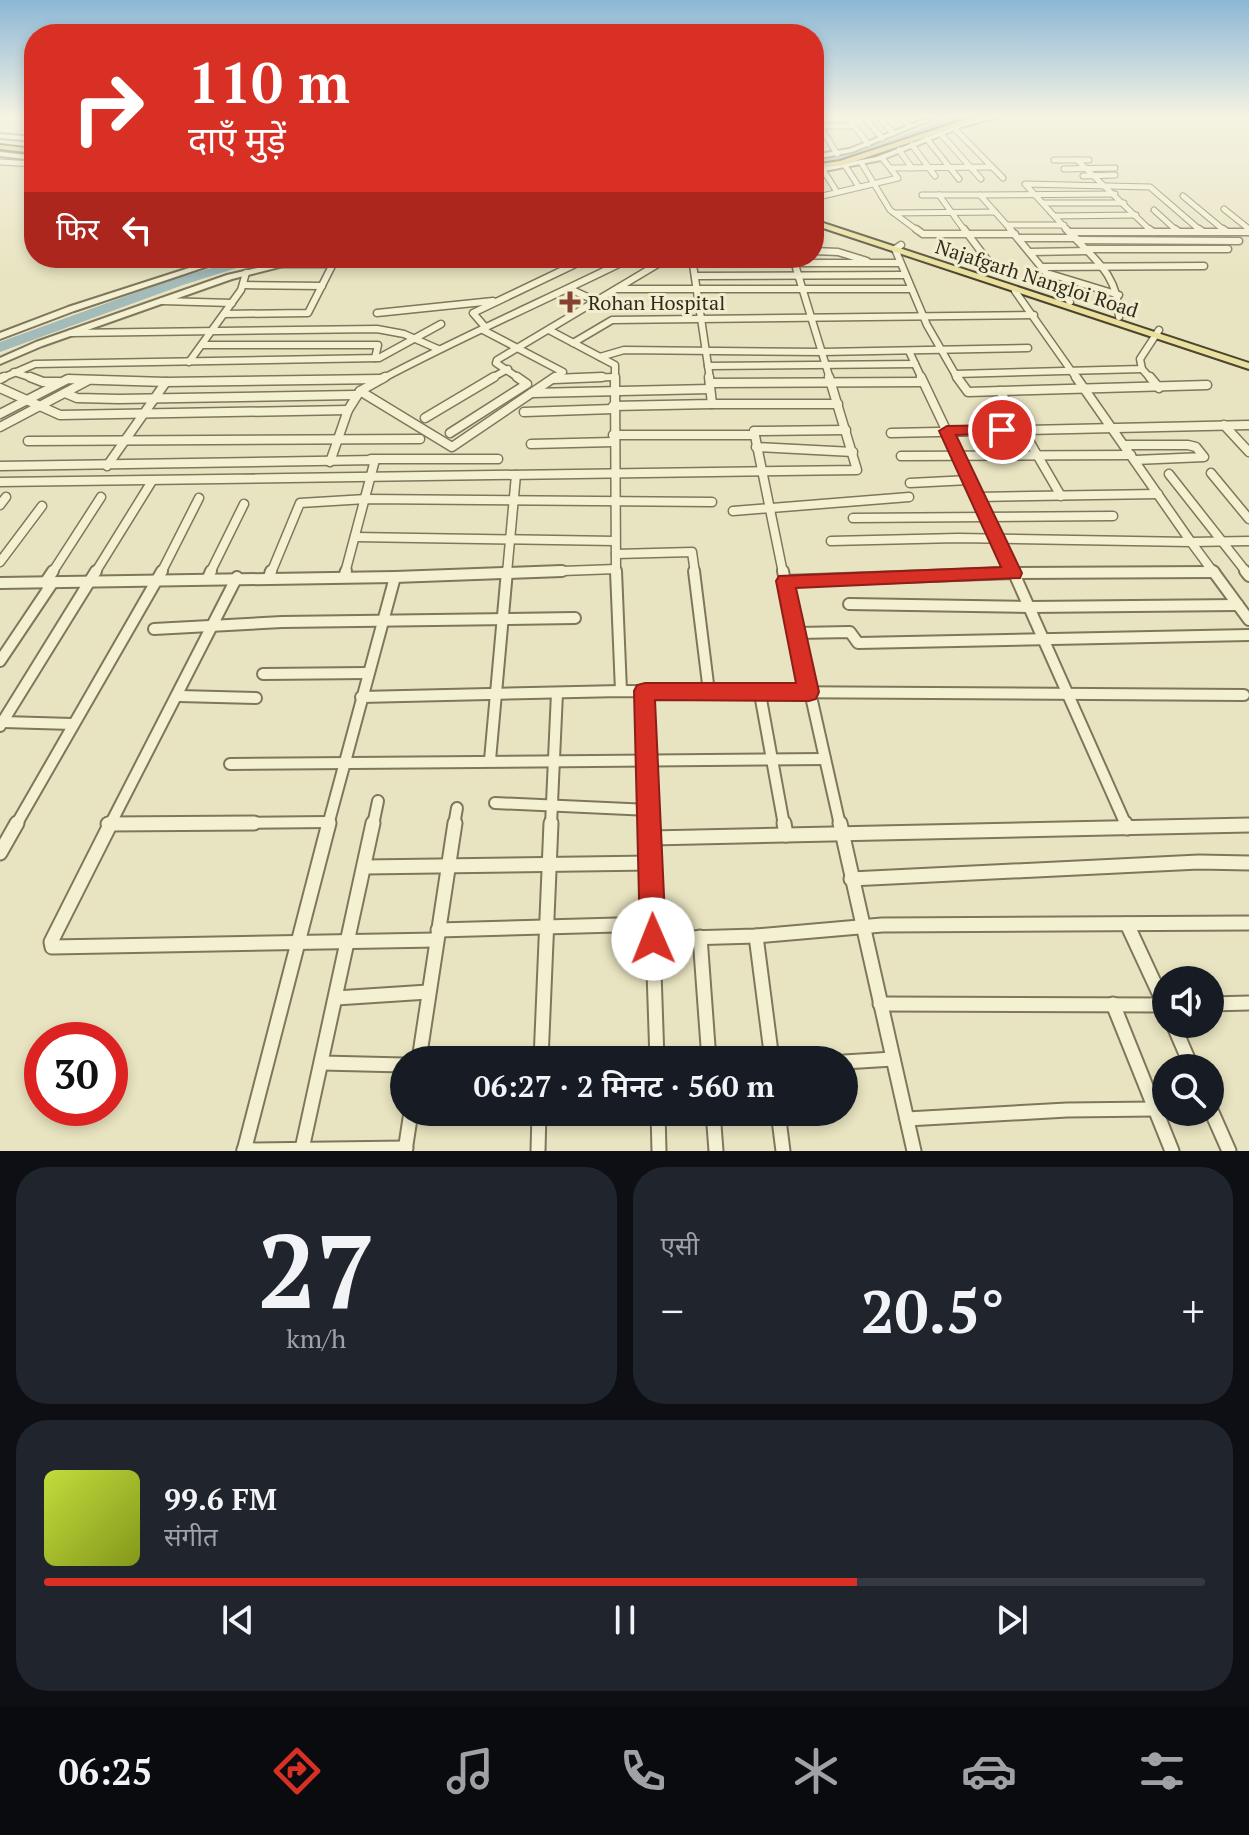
<!DOCTYPE html>
<html lang="hi">
<head>
<meta charset="utf-8">
<style>
  :root { --surface:#171b24; --page:#20242c; --text:#f1f3f6; --muted:#9ea1a6; --line:#363941; --accent:#d93025 }
  body { margin:0; font-family:"PT Serif","Noto Sans Devanagari",serif; background:var(--page); color:var(--text); height:100vh; display:flex; flex-direction:column; font-size:30px; white-space:nowrap }
  * { box-sizing:border-box; margin:0 }
  p { font-size:26px; color:var(--muted) }
  .icon { flex:none; width:44px; height:44px; fill:none; stroke:currentColor; stroke-width:2; stroke-linecap:round; stroke-linejoin:round }
  .map { position:relative; height:1151px; overflow:hidden }
  .details { display:flex; flex-direction:column; gap:16px; padding:16px; background:#0d0f14; flex:1 }
  .details>* { flex:none }
  .hud { position:absolute; left:24px; top:24px; width:800px; height:244px; border-radius:32px; box-shadow:0 4px 12px #0003; background:#d93025; color:#fff; overflow:hidden }
  .buttons { position:absolute; left:1152px; top:966px; display:grid; gap:16px }
  .buttons a { display:grid; place-items:center; width:72px; height:72px; border-radius:50%; background:var(--surface); box-shadow:0 4px 12px #0003; font-size:40px }
  .speed { position:absolute; left:24px; top:1022px; display:flex; gap:16px; font-size:40px; font-weight:700; text-align:center }
  .speed>* { display:grid; place-content:center; width:104px; height:104px; border-radius:50%; background:var(--surface); box-shadow:0 4px 12px #0003; line-height:1 }
  .speed .limit { border:12px solid #d22; background:#fff; color:#111 }
  .pin { position:absolute; display:grid; place-items:center; width:68px; height:68px; color:#fff; margin:-34px; border:4px solid #fff; border-radius:50%; box-shadow:0 2px 8px #0007 }
  .me { position:absolute; width:88px; margin:-44px; rotate:359deg; stroke-linejoin:round; filter:drop-shadow(0 0 6px #0008) }
  .turn { display:flex; align-items:center; gap:28px; height:168px; padding:0 32px; font-size:36px }
  .turn .icon { width:104px; height:104px; stroke-width:2.5 }
  .turn b { display:block; font-size:56px; line-height:68px }
  .then { display:flex; align-items:center; height:76px; padding:0 32px; background:#0003; gap:16px; font-size:30px }
  .big { font-size:60px; font-weight:600; line-height:1.1 }
  .details .tile { flex:1; display:flex; flex-direction:column; justify-content:center; gap:12px; min-width:0; padding:0 28px; border-radius:32px; background:var(--page) }
  .details .dial { align-items:center; gap:0 }
  .dial b { font-size:104px; line-height:1 }
  .song { display:flex; align-items:center; gap:24px }
  .cover { width:96px; height:96px; border-radius:12px; background:linear-gradient(135deg,hsl(70 70% 55%),hsl(70 70% 35%)) }
  .played { height:8px; border-radius:4px; background:linear-gradient(90deg,var(--accent) 70%,var(--line) 70%) }
  .keys { display:flex; justify-content:space-around; direction:ltr }
  .heat { display:flex; justify-content:space-between; align-items:center; font-size:44px; direction:ltr }
  .details .tiles { flex:1; display:grid; gap:16px; grid-template-columns:1fr 1fr }
  .tile:last-child { grid-column:span 2 }
  .trip { position:absolute; left:390px; top:1046px; width:468px; height:80px; border-radius:40px; background:var(--surface); box-shadow:0 4px 12px #0003; font-weight:600; line-height:80px; text-align:center }
  .menu { display:flex; height:128px; justify-content:space-around; align-items:center; background:#090b0e; color:var(--muted) }
  .menu .icon { width:56px; height:56px }
  .menu .selected { color:var(--accent) }
  .menu b { font-size:36px; color:var(--text) }
  .map>svg:first-child { display:block }
</style>
</head>
<body>
<div class="map">
<svg width="1249" height="1151" viewBox="0 0 1249 1151">
  <rect width="100%" height="100%" fill="#e8e4c1"/>
  <g fill="none" stroke-linecap="round" stroke-linejoin="round">
    <g fill="#a3bbb9" fill-rule="evenodd">
      <path d="M960 115H977L859 158 814 167V161L852 153Z"/>
      <path d="M247 258H269L183 285 0 352V342L173 279Z"/>
    </g>
    <defs>
      <g id="minor-far4">
        <path d="M846 115 868 144"/>
        <path d="M862 115 882 138"/>
        <path d="M877 115 893 133"/>
        <path d="M899 115 909 126"/>
        <path d="M814 116 837 154"/>
        <path d="M821 126H854"/>
        <path d="M954 128 1003 178"/>
        <path d="M940 133 981 179"/>
        <path d="M927 139 959 179"/>
        <path d="M912 145 935 176"/>
        <path d="M899 150 912 168"/>
        <path d="M1054 160H1089"/>
        <path d="M1077 160 1151 231"/>
        <path d="M0 162 34 164"/>
        <path d="M862 164 890 210 918 231"/>
        <path d="M846 167 859 187"/>
        <path d="M891 168 992 167"/>
        <path d="M1064 169 1115 168"/>
        <path d="M823 170 837 192"/>
        <path d="M1083 176 1115 175"/>
        <path d="M922 195H980"/>
        <path d="M939 195 965 231"/>
        <path d="M1183 196 1225 231"/>
        <path d="M814 198 898 178 882 158"/>
        <path d="M1044 203H1124"/>
        <path d="M1224 209 1249 229"/>
        <path d="M1154 210 1177 231"/>
        <path d="M894 213 995 212"/>
        <path d="M1056 216 1136 215"/>
        <path d="M1007 225H1064"/>
        <path d="M1012 231 980 195 1115 194"/>
        <path d="M1068 231 1025 184 1150 187 1201 231"/>
      </g>
      <g id="minor-far3">
        <path d="M916 229 923 234H1015"/>
        <path d="M964 229 991 265"/>
        <path d="M1010 229 1070 302"/>
        <path d="M1066 229C1093 258 1119 274 1119 317"/>
        <path d="M1149 229 1153 232"/>
        <path d="M1175 229 1179 232"/>
        <path d="M1199 229 1203 232"/>
        <path d="M1223 229 1227 232"/>
        <path d="M1070 232H1249"/>
        <path d="M1018 238H1076"/>
        <path d="M1077 240 1239 241"/>
        <path d="M901 245 895 249 927 325 958 379"/>
        <path d="M1086 249H1228"/>
        <path d="M814 251 838 252 867 261"/>
        <path d="M1030 252 1088 251"/>
        <path d="M547 258 557 264"/>
        <path d="M692 258 710 379"/>
        <path d="M793 258 830 379"/>
        <path d="M693 263H899"/>
        <path d="M283 264H333"/>
        <path d="M1044 267 1204 266"/>
        <path d="M1050 274 1119 295"/>
        <path d="M695 276 903 275"/>
        <path d="M243 285 322 286"/>
        <path d="M570 289 596 301"/>
        <path d="M618 289H911"/>
        <path d="M1015 291 1077 379"/>
        <path d="M162 301 232 303"/>
        <path d="M377 313 493 301"/>
        <path d="M224 314 308 313 336 258"/>
        <path d="M486 328 473 313 588 258"/>
        <path d="M483 330 563 372 552 379"/>
        <path d="M549 330 615 365V379"/>
        <path d="M71 333 377 329 404 334 438 349"/>
        <path d="M573 343 612 320 1034 315"/>
        <path d="M202 345H378L375 358"/>
        <path d="M909 351 922 379"/>
        <path d="M600 357 624 350 822 352 1028 348"/>
        <path d="M189 362 241 290 246 273"/>
        <path d="M708 366 915 364"/>
        <path d="M1142 369 1151 379"/>
        <path d="M14 372 35 379"/>
        <path d="M955 374 1142 369 1140 359 1159 330"/>
        <path d="M0 379 35 364 379 358 441 324"/>
        <path d="M67 379H81"/>
        <path d="M352 379H381"/>
        <path d="M382 379C463 336 548 299 631 258"/>
        <path d="M490 379 508 369"/>
        <path d="M520 379 496 363 497 360 668 258"/>
        <path d="M554 379 614 377"/>
      </g>
      <g id="minor-far2">
        <path d="M30 377 43 382H59"/>
        <path d="M615 377 616 573"/>
        <path d="M921 377 1014 573"/>
        <path d="M957 377 968 392 1207 385"/>
        <path d="M1076 377 1191 542 1249 541"/>
        <path d="M1150 377 1159 388"/>
        <path d="M0 379 4 377"/>
        <path d="M554 379 602 377"/>
        <path d="M710 383 923 382"/>
        <path d="M0 388 60 415 348 410"/>
        <path d="M360 391 452 447 555 377"/>
        <path d="M1000 391 1061 496"/>
        <path d="M65 393 77 398 119 399 355 395"/>
        <path d="M532 393 710 389"/>
        <path d="M712 404H838"/>
        <path d="M613 406 712 404 709 377"/>
        <path d="M524 412 613 409"/>
        <path d="M0 414 68 379 166 382 381 379"/>
        <path d="M425 418 494 377"/>
        <path d="M1224 425 1249 452"/>
        <path d="M0 427 87 381"/>
        <path d="M450 433 527 384 517 377"/>
        <path d="M891 433 1249 425"/>
        <path d="M613 435H754"/>
        <path d="M28 441 420 439"/>
        <path d="M531 444 613 442"/>
        <path d="M1124 445H1188L1196 447 1204 457 1135 460"/>
        <path d="M756 447 853 452"/>
        <path d="M901 456 1131 455"/>
        <path d="M371 459H498"/>
        <path d="M330 462 348 410 360 391 385 377"/>
        <path d="M0 466 375 460 345 573"/>
        <path d="M107 466 166 382"/>
        <path d="M1211 473 1249 519"/>
        <path d="M1169 474 1247 573"/>
        <path d="M0 482 857 470 829 377"/>
        <path d="M910 483 969 480"/>
        <path d="M978 497 1158 494"/>
        <path d="M0 505 6 497"/>
        <path d="M733 511 909 497"/>
        <path d="M853 518 1113 516"/>
        <path d="M355 537 615 541"/>
        <path d="M831 541 958 538 1191 542 1214 573"/>
        <path d="M616 554 692 552 695 573"/>
        <path d="M0 562 42 506"/>
        <path d="M52 573 101 497"/>
        <path d="M95 573 152 481"/>
        <path d="M161 573 199 498"/>
        <path d="M210 573 244 504"/>
        <path d="M271 573 300 503 366 499 712 502"/>
        <path d="M507 573 616 569"/>
        <path d="M507 573 516 475"/>
        <path d="M783 573 754 431 846 430"/>
        <path d="M1021 573 1214 572"/>
      </g>
      <g id="minor-far1">
        <path d="M616 571 621 691"/>
        <path d="M694 571 709 692"/>
        <path d="M783 571 785 581"/>
        <path d="M1013 571 1126 825"/>
        <path d="M1213 571 1249 620"/>
        <path d="M1245 571 1249 576"/>
        <path d="M269 577 271 571"/>
        <path d="M344 577 346 571"/>
        <path d="M208 578 211 571"/>
        <path d="M0 583 395 577 562 571"/>
        <path d="M45 583 53 571"/>
        <path d="M849 604 1030 607 1238 605"/>
        <path d="M154 629 282 622 575 618"/>
        <path d="M797 633 850 632 858 643 1249 635"/>
        <path d="M0 661 53 582"/>
        <path d="M263 674 367 673"/>
        <path d="M645 691 649 825"/>
        <path d="M760 694 784 825"/>
        <path d="M179 696 256 698"/>
        <path d="M361 697 621 691 1244 695"/>
        <path d="M3 722 73 724"/>
        <path d="M0 726 96 571"/>
        <path d="M490 760 507 571"/>
        <path d="M230 764 825 759"/>
        <path d="M495 803 650 810"/>
        <path d="M108 824 328 822"/>
        <path d="M16 825 162 571"/>
        <path d="M110 825 237 577"/>
        <path d="M328 825 395 577"/>
        <path d="M373 825 378 801"/>
        <path d="M454 825 457 808"/>
        <path d="M551 825 557 693"/>
        <path d="M840 825 785 581 1013 573 1214 572"/>
      </g>
      <g id="minor">
        <path d="M111 823 51 942 52 947 436 940"/>
        <path d="M649 823 657 1060"/>
        <path d="M784 823 786 835"/>
        <path d="M840 823 914 1151"/>
        <path d="M1125 823 1127 828"/>
        <path d="M108 824 254 823"/>
        <path d="M651 838 1249 825"/>
        <path d="M0 853 17 823"/>
        <path d="M365 867 652 863"/>
        <path d="M851 879 1199 862 1249 863"/>
        <path d="M1127 924 1166 1008"/>
        <path d="M438 930 653 924"/>
        <path d="M756 936 772 1060"/>
        <path d="M700 937 709 1060"/>
        <path d="M653 939 756 936 882 925 1249 923"/>
        <path d="M336 998 428 992"/>
        <path d="M880 1004 1166 1005"/>
        <path d="M1113 1004 1172 1151"/>
        <path d="M1210 1004 1249 1003"/>
        <path d="M1173 1024 1192 1068"/>
        <path d="M419 1060 455 823"/>
        <path d="M541 1060 551 823"/>
        <path d="M690 1060H710"/>
        <path d="M844 1062 893 1059"/>
        <path d="M322 1063 404 1065"/>
        <path d="M1210 1108 1229 1151"/>
        <path d="M658 1112 659 1151"/>
        <path d="M713 1112 716 1151"/>
        <path d="M778 1112 783 1151"/>
        <path d="M907 1119 1067 1110 1155 1109"/>
        <path d="M302 1149 373 823"/>
        <path d="M244 1150 406 1148"/>
        <path d="M244 1151 329 823"/>
        <path d="M405 1151 411 1112"/>
        <path d="M538 1151 539 1112"/>
      </g>
      <g id="tertiary">
        <path d="M935 115H943L852 152 814 159V155L849 149Z"/>
        <path d="M995 115H1005L962 127 881 160 814 173V169L877 157 958 125Z"/>
        <path d="M0 134 34 137V141L0 138Z"/>
        <path d="M0 152 34 156V160L0 156Z"/>
        <path d="M220 258H232L74 311 0 339V333L68 307Z"/>
        <path d="M301 258H315L232 279 42 346 0 364V358L36 342 227 275Z"/>
      </g>
      <path id="primary" d="M814 220 1249 363V369L814 225Z"/>
      <g id="trunk">
        <path d="M979 115H991L844 165 814 169V165L840 161Z"/>
        <path d="M0 145 34 149V153L0 149Z"/>
      </g>
    </defs>
    <use href="#minor-far4" stroke="#7f765b" stroke-width="7"/>
    <use href="#minor-far3" stroke="#7f765b" stroke-width="9"/>
    <use href="#minor-far2" stroke="#7f765b" stroke-width="11"/>
    <use href="#minor-far1" stroke="#7f765b" stroke-width="14"/>
    <use href="#minor" stroke="#7f765b" stroke-width="17"/>
    <use href="#tertiary" stroke="#7f765b" stroke-width="4"/>
    <use href="#primary" stroke="#4d432f" stroke-width="4"/>
    <use href="#trunk" stroke="#4d432f" stroke-width="4"/>
    <use href="#minor-far4" stroke="#f4f1d3" stroke-width="5"/>
    <use href="#minor-far3" stroke="#f4f1d3" stroke-width="6"/>
    <use href="#minor-far2" stroke="#f4f1d3" stroke-width="8"/>
    <use href="#minor-far1" stroke="#f4f1d3" stroke-width="10"/>
    <use href="#minor" stroke="#f4f1d3" stroke-width="13"/>
    <use href="#tertiary" fill="#f4f1d3" fill-rule="evenodd"/>
    <use href="#primary" fill="#e8e09c" fill-rule="evenodd"/>
    <use href="#trunk" fill="#dcca7b" fill-rule="evenodd"/>
  </g>
  <linearGradient id="sky" x2="0" y2="1"><stop stop-color="#8cb7d5"/><stop offset="0.42" stop-color="#f5f3e3"/><stop offset="1" stop-color="#f5f3e3" stop-opacity="0"/></linearGradient>
  <rect width="1249" height="276" fill="url(#sky)"/>
  <path fill="#d93025" stroke="#8d1f18" stroke-width="2" d="M1002 425 1009 430 1007 433 956 435 1022 573 1020 578 796 588 819 692 816 699 809 701 655 700 666 939 663 948 653 952 644 948 640 939 634 691 637 685 645 683H796L776 581 779 576 1001 567 939 431 947 426Z"/>
  <path fill="#874332" stroke="#f0eecf" stroke-width="3" d="M566 290h8v8h8v8h-8v8h-8v-8h-8v-8h8z"/>
  <g text-anchor="middle" dominant-baseline="central" stroke-width="6" stroke-linejoin="round" paint-order="stroke">
    <g font-size="20" fill="#312b1d" stroke="#f0eecf">
      <text transform="translate(1037 278) rotate(18)">Najafgarh Nangloi Road</text>
    </g>
    <g font-size="20" fill="#312b1d" stroke="#f0eecf" text-anchor="start">
      <text x="588" y="302">Rohan Hospital</text>
    </g>
  </g>
</svg>
<div class="buttons">
<a><svg class="icon" aria-label="sound" viewBox="0 0 24 24"><path d="M4 9h4l5-4v14l-5-4H4zM17 9q2 3 0 6"/></svg></a>
<a><svg class="icon" aria-label="search" viewBox="0 0 24 24"><circle cx="10" cy="10" r="6"/><path d="M15 15l6 6"/></svg></a>
</div>
<div class="speed"><div class="limit">30</div></div>
<div class="pin" style="left:1002px;top:430px;background:#d93025"><svg class="icon" aria-label="arrive" viewBox="0 0 24 24"><path d="M6 21V4h12l-3 4 3 4H6"/></svg></div>
<svg class="me" style="left:653px;top:939px" viewBox="-20 -20 40 40"><circle r="19" fill="#fff"/><path d="M0-13L10 11 0 6-10 11z" fill="#d93025"/></svg>
<div class="trip">06:27 · 2 मिनट · 560 m</div>
<div class="hud">
<div class="turn"><svg class="icon" aria-label="right" viewBox="0 0 24 24"><path d="M7 20v-9h11M14 6l5 5-5 5"/></svg><div><b>110 m</b>दाएँ मुड़ें</div></div>
<div class="then">फिर<svg class="icon" aria-label="left" viewBox="0 0 24 24"><path d="M17 20v-9H6M10 6l-5 5 5 5"/></svg></div>
</div>
</div>
<section class="details">
<div class="tiles">
<div class="tile dial"><b>27</b><p>km/h</p></div>
<div class="tile"><p>एसी</p>
<div class="heat"><a>−</a><b class="big">20.5°</b><a>+</a></div>
</div>
<div class="tile">
<div class="song"><i class="cover"></i><div><b>99.6 FM</b><p>संगीत</p></div></div>
<div class="played"></div>
<div class="keys"><svg class="icon" aria-label="previous" viewBox="0 0 24 24"><path d="M18 5L8 12l10 7zM5 5v14"/></svg><svg class="icon" aria-label="pause" viewBox="0 0 24 24"><path d="M8 5v14M16 5v14"/></svg><svg class="icon" aria-label="next" viewBox="0 0 24 24"><path d="M6 5l10 7-10 7zM19 5v14"/></svg></div>
</div>
</div>
</section>
<nav class="menu">
<b>06:25</b>
<svg class="icon selected" aria-label="directions" viewBox="0 0 24 24"><path d="M12 3l9 9-9 9-9-9zM9 14v-3h6M13 9l2 2-2 2"/></svg>
<svg class="icon" aria-label="music" viewBox="0 0 24 24"><path d="M9 18V5l10-2v13"/><circle cx="6" cy="18" r="3"/><circle cx="16" cy="16" r="3"/></svg>
<svg class="icon" aria-label="phone" viewBox="0 0 24 24"><path d="M5 4h4l2 5-3 2q2 4 5 5l2-3 5 2v4C11 20 4 13 5 4z"/></svg>
<svg class="icon" aria-label="climate" viewBox="0 0 24 24"><path d="M12 3v18M4 7l16 10M4 17L20 7"/></svg>
<svg class="icon" aria-label="car" viewBox="0 0 24 24"><path d="M5 17H2v-5l4-1 3-4h7l3 4 3 1v5h-3M9 17h6M6 11h13"/><circle cx="7" cy="17" r="2"/><circle cx="17" cy="17" r="2"/></svg>
<svg class="icon" aria-label="filters" viewBox="0 0 24 24"><path d="M4 7h16M4 17h16"/><circle cx="9" cy="7" r="2"/><circle cx="15" cy="17" r="2"/></svg>
</nav>
</body>
</html>
